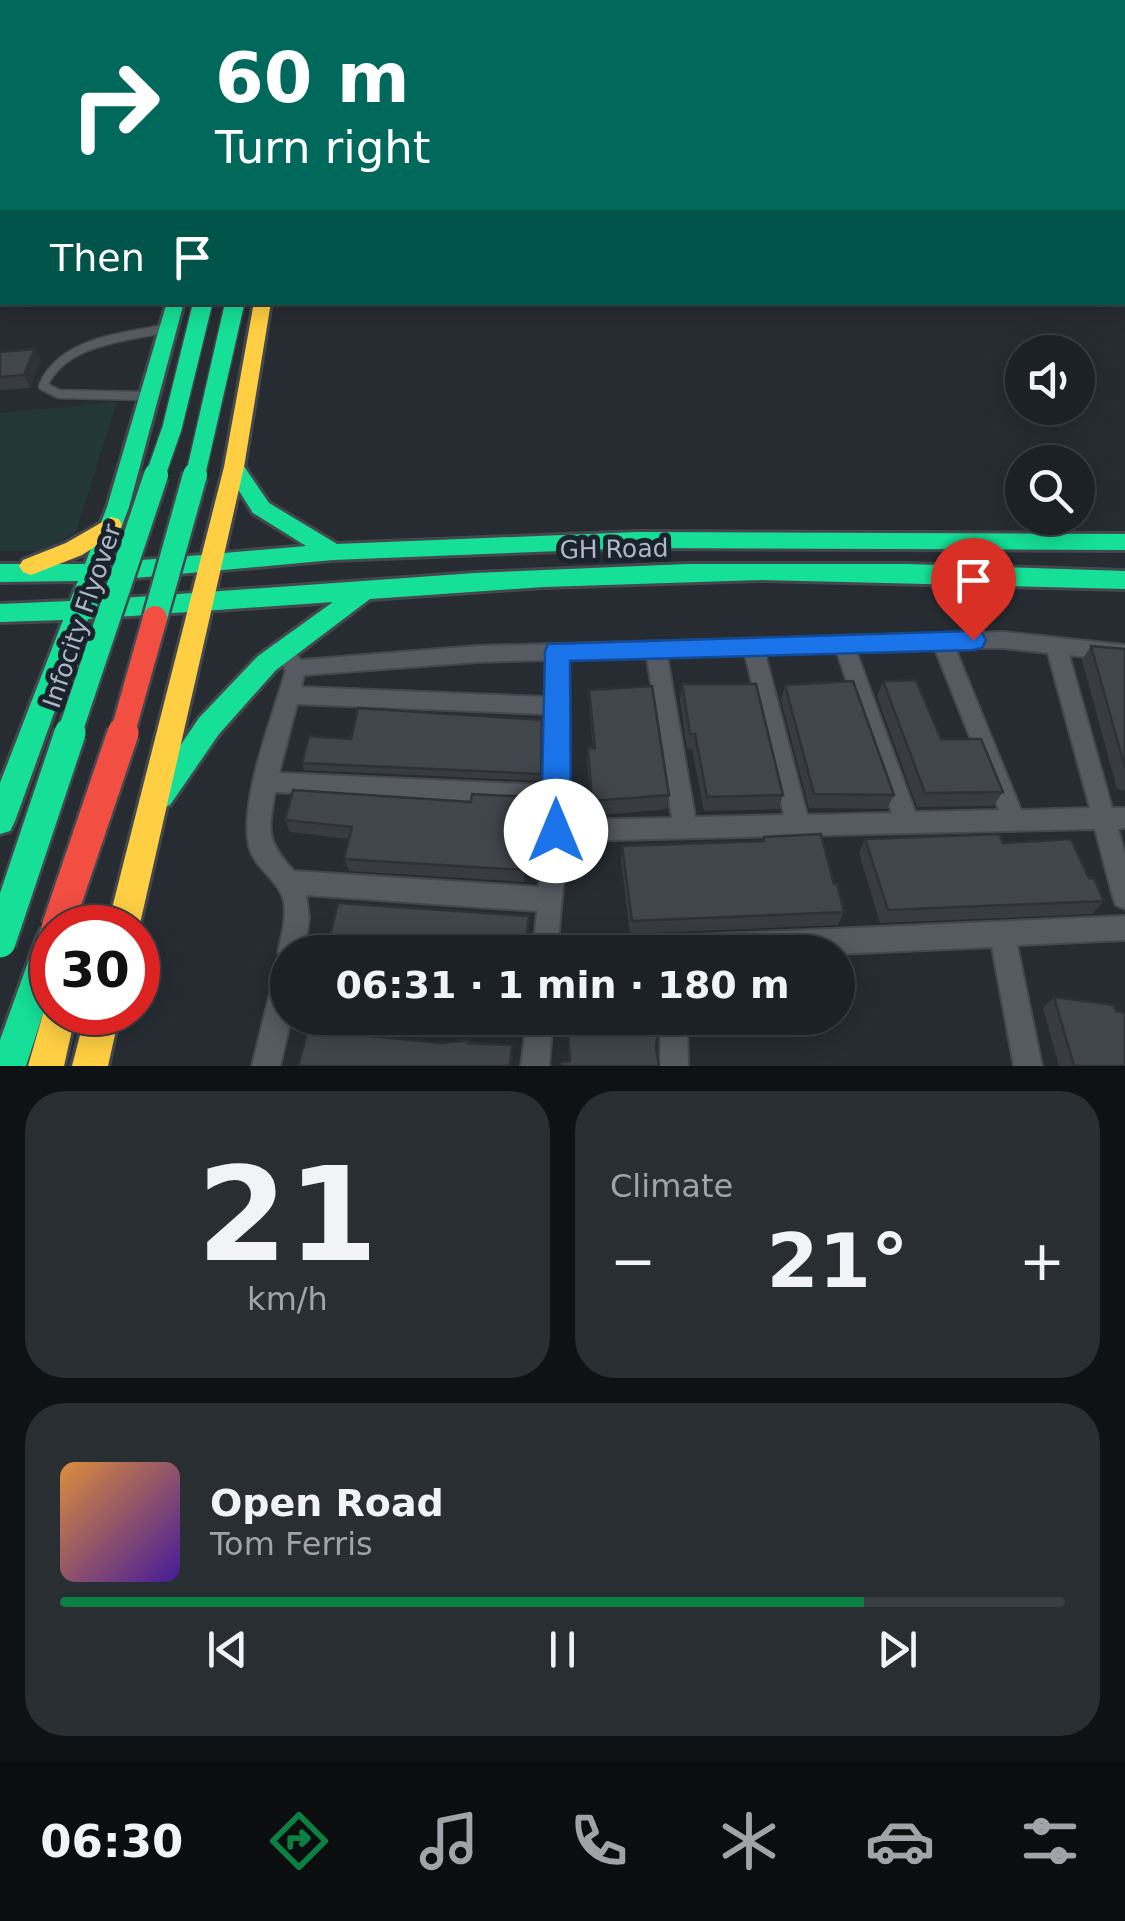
<!DOCTYPE html>
<html lang="en">
<head>
<meta charset="utf-8">
<style>
  :root { --surface:#1c2126; --page:#292e32; --text:#f1f3f6; --muted:#a0a3a7; --line:#3a3e43; --accent:#0b8043 }
  body { margin:0; font-family:"DejaVu Sans",sans-serif; background:var(--page); color:var(--text); height:100vh; display:flex; flex-direction:column; font-size:38px; white-space:nowrap }
  * { box-sizing:border-box; margin:0 }
  p { font-size:32px; color:var(--muted) }
  .icon { flex:none; width:55px; height:55px; fill:none; stroke:currentColor; stroke-width:2; stroke-linecap:round; stroke-linejoin:round }
  .map { position:relative; height:1066px; overflow:hidden }
  .sheet { display:flex; flex-direction:column; gap:25px; padding:25px; background:#0f1215; flex:1 }
  .sheet>* { flex:none }
  .hud { position:absolute; left:0px; top:0px; width:1125px; height:305px; box-shadow:0 5px 25px #0003,0 0 0 2px var(--line); background:#00695c; color:#fff; overflow:hidden }
  .controls { position:absolute; left:1005px; top:335px; display:grid; gap:20px }
  .controls a { display:grid; place-items:center; width:90px; height:90px; border-radius:50%; background:var(--surface); box-shadow:0 5px 25px #0003,0 0 0 2px var(--line); font-size:50px }
  .speed { position:absolute; left:30px; top:905px; display:flex; gap:20px; font-size:50px; font-weight:700; text-align:center }
  .speed>* { display:grid; place-content:center; width:130px; height:130px; border-radius:50%; background:var(--surface); box-shadow:0 5px 25px #0003,0 0 0 2px var(--line); line-height:1 }
  .speed .limit { border:15px solid #d22; background:#fff; color:#111 }
  .pin { position:absolute; display:grid; place-items:center; width:85px; height:85px; color:#fff; margin:-102px -42px; border-radius:50% 50% 50% 0; rotate:-45deg; box-shadow:0 0 10px #0007 }
  .pin .icon { rotate:45deg }
  .me { position:absolute; width:110px; margin:-55px; rotate:0deg; stroke-linejoin:round; filter:drop-shadow(0 0 8px #0008) }
  .turn { display:flex; align-items:center; gap:35px; height:210px; padding:0 50px; font-size:45px }
  .turn .icon { width:130px; height:130px; stroke-width:2.5 }
  .turn b { display:block; font-size:70px; line-height:85px }
  .then { display:flex; align-items:center; height:95px; padding:0 50px; background:#0003; gap:20px; font-size:38px }
  .big { font-size:75px; font-weight:800; line-height:1.1 }
  .sheet .widget { flex:1; display:flex; flex-direction:column; justify-content:center; gap:15px; min-width:0; padding:0 35px; border-radius:40px; background:var(--page) }
  .sheet .dial { align-items:center; gap:0 }
  .dial b { font-size:130px; line-height:1 }
  .song { display:flex; align-items:center; gap:30px }
  .cover { width:120px; height:120px; border-radius:15px; background:linear-gradient(135deg,hsl(30 70% 55%),hsl(260 70% 35%)) }
  .played { height:10px; border-radius:5px; background:linear-gradient(90deg,var(--accent) 80%,var(--line) 80%) }
  .keys { display:flex; justify-content:space-around; direction:ltr }
  .heat { display:flex; justify-content:space-between; align-items:center; font-size:55px; direction:ltr }
  .sheet .tiles { flex:1; display:grid; gap:25px; grid-template-columns:1fr 1fr }
  .widget:last-child { grid-column:span 2 }
  .trip { position:absolute; left:270px; top:935px; width:585px; height:100px; border-radius:50px; background:var(--surface); box-shadow:0 5px 25px #0003,0 0 0 2px var(--line); font-weight:800; line-height:100px; text-align:center }
  .dock { display:flex; height:160px; justify-content:space-around; align-items:center; background:#0b0d0f; color:var(--muted) }
  .dock .icon { width:70px; height:70px }
  .dock .on { color:var(--accent) }
  .dock b { font-size:45px; color:var(--text) }
  .map>svg:first-child { display:block }
</style>
</head>
<body>
<div class="map">
<svg width="1125" height="1066" viewBox="0 0 1125 1066">
  <rect width="100%" height="100%" fill="#262c32"/>
  <g fill="#233638">
    <path d="M0 0 152 2H2L0 291Z"/>
    <path d="M117 402 76 532 42 551H0V413Z"/>
  </g>
  <g fill="none" stroke-linecap="round" stroke-linejoin="round">
    <defs>
      <path id="lane" d="M145 396 59 394 43 386C63 340 124 338 167 328"/>
      <g id="street">
        <path d="M797 0H844L845 1 809 2Z"/>
        <path d="M1025 0H1033L1035 2H1027Z"/>
        <rect x="1122" y="40" width="3" height="6"/>
        <rect x="1122" y="74" width="3" height="6"/>
        <rect x="1122" y="102" width="3" height="6"/>
        <path d="M1004 632 1125 645V661L1069 655 1112 808H1125V828L1118 829 1125 854V909L1116 905 1113 897 1095 829 567 841 557 952H533L537 911 306 895 309 918 304 952H288V1018H291L280 1066H252L275 973 279 964 284 962 278 952C282 934 290 908 280 891 270 874 254 866 249 846 239 800 273 716 286 670L270 650 273 644C287 640 292 650 301 660L477 646ZM955 648H1004L1048 653 1090 808 1021 810ZM935 649 999 810 915 812 856 651ZM837 652 892 813 807 815 765 654ZM745 654 784 815 695 817 667 656ZM647 657 672 818 567 820V659ZM547 660 546 697 301 687 304 675 477 662ZM297 704 546 714 545 785 279 773ZM275 792 545 806 539 887 294 871C266 841 268 832 275 792Z"/>
        <path d="M1125 916V940L1017 945 1042 1066H1014L992 947 838 954 592 952 596 943 605 939Z"/>
        <path d="M397 1018H553L549 1066H521L525 1035 410 1031 401 1027Z"/>
        <path d="M661 1018H687L688 1066H660Z"/>
      </g>
      <g id="fast">
        <rect x="192" y="0" width="10" height="2"/>
        <rect x="249" y="0" width="10" height="2"/>
        <path d="M167 302H184L129 507 108 563 306 546 253 513 224 467 234 460 241 462 269 503 337 544 637 532 1125 534V550L637 548 333 560 102 581 95 600 475 573 688 564H907L1125 571V589L761 580 543 587 370 599 276 670 219 734 170 805 160 809 150 805 146 796 199 718 258 656 333 602 88 619 15 821 10 831 0 834V783L63 620 0 622V604L70 601 78 581 0 582V564H85L107 507Z"/>
        <path d="M52 924 61 928H52V986L26 1066H0V1040L36 940 41 929Z"/>
      </g>
      <g id="slow">
        <rect x="230" y="0" width="10" height="2"/>
        <path d="M254 302H271L244 467 139 928 138 931V928H107L224 467Z"/>
        <path d="M111 517 119 519 122 525 119 531 82 555 31 575 23 572 19 566 23 560 66 543Z"/>
        <path d="M52 998V1012H76L64 1066H28L47 1000Z"/>
        <path d="M86 1012H120L108 1066H72Z"/>
      </g>
    </defs>
    <use href="#lane" stroke="#44484d" stroke-width="11"/>
    <use href="#street" stroke="#44484d" stroke-width="4"/>
    <use href="#fast" stroke="#44484d" stroke-width="6"/>
    <use href="#slow" stroke="#44484d" stroke-width="6"/>
    <use href="#lane" stroke="#565a61" stroke-width="8"/>
    <use href="#street" fill="#565a61" fill-rule="evenodd"/>
    <use href="#fast" fill="#16e098" fill-rule="evenodd"/>
    <use href="#slow" fill="#ffcf43" fill-rule="evenodd"/>
    <defs>
      <g id="fast-bridge-far2">
        <path d="M155 477 172 428 203 302"/>
        <path d="M195 477 235 302"/>
      </g>
      <g id="fast-bridge-far1">
        <path d="M155 618 195 475"/>
        <path d="M69 735 156 475"/>
      </g>
      <path id="fast-bridge" d="M0 942 70 733"/>
      <path id="jam-bridge-far1" d="M122 735 155 618"/>
      <path id="jam-bridge" d="M57 928 123 733"/>
    </defs>
    <use href="#fast-bridge-far2" stroke="#42484e" stroke-width="22" stroke-linecap="butt"/>
    <use href="#fast-bridge-far1" stroke="#42484e" stroke-width="29" stroke-linecap="butt"/>
    <use href="#fast-bridge" stroke="#42484e" stroke-width="36" stroke-linecap="butt"/>
    <use href="#jam-bridge-far1" stroke="#42484e" stroke-width="29" stroke-linecap="butt"/>
    <use href="#jam-bridge" stroke="#42484e" stroke-width="36" stroke-linecap="butt"/>
    <use href="#fast-bridge-far2" stroke="#16e098" stroke-width="19"/>
    <use href="#fast-bridge-far1" stroke="#16e098" stroke-width="24"/>
    <use href="#fast-bridge" stroke="#16e098" stroke-width="31"/>
    <use href="#jam-bridge-far1" stroke="#f24e42" stroke-width="24"/>
    <use href="#jam-bridge" stroke="#f24e42" stroke-width="31"/>
  </g>
  <g fill="#383c41">
    <path d="M0 352 41 361 30 388 0 390Z"/>
    <path d="M1091 646 1125 649V791L1117 789 1082 660Z"/>
    <path d="M883 681 941 739 1003 792 993 806 917 807 877 696Z"/>
    <path d="M682 684 783 795 779 809 704 811 692 749H687L680 699Z"/>
    <path d="M785 685 894 795 887 809 809 808 781 700Z"/>
    <path d="M589 690 669 795 667 809 592 816 587 763 588 748H593L589 705Z"/>
    <path d="M542 720 541 781 304 770 302 763 351 739Z"/>
    <path d="M532 797 533 809 524 882 349 871 344 859 349 839 290 832 285 820Z"/>
    <path d="M764 837 834 884 844 912 838 925 630 934 621 860 622 846 762 841Z"/>
    <path d="M865 839 1003 843 1089 878 1104 901 1092 914 880 923 859 853Z"/>
    <path d="M1054 997 1116 1011 1125 1066H1059L1043 1008Z"/>
  </g>
  <g fill="#2e3135">
    <path d="M35 349 41 361 30 388 24 375Z"/>
    <path d="M532 797 533 809 524 882V870Z"/>
    <path d="M529 916V929L527 952H525Z"/>
  </g>
  <g fill="#41464c" stroke="#2e3135" stroke-width="2.5">
    <path d="M706 0H897L898 2H706Z"/>
    <path d="M1042 0H1102L1106 2H1044Z"/>
    <path d="M1122 107 1125 108V124H1122Z"/>
    <path d="M1122 135H1125V156L1123 155 1122 157Z"/>
    <path d="M35 349 24 375 0 377V352Z"/>
    <path d="M1091 646 1125 649V768Z"/>
    <path d="M916 680 941 739H981L1003 792 925 793 883 681Z"/>
    <path d="M853 681 894 795 814 794 785 685Z"/>
    <path d="M682 684H756L783 795 707 797 695 734H690Z"/>
    <path d="M652 686 669 795 592 801 588 748H595L589 690Z"/>
    <path d="M358 708 542 720 541 774 302 763 309 736 351 739Z"/>
    <path d="M293 790 471 802 472 794 532 797 524 870 344 859 352 827 285 820Z"/>
    <path d="M821 834 834 884H837L844 912 632 921 622 846 764 841V837Z"/>
    <path d="M999 834 1003 843 1071 839 1089 878H1094L1104 901 888 910 865 839Z"/>
    <path d="M338 903 529 916 525 952H326Z"/>
    <path d="M1054 997 1114 1005 1116 1011 1125 1013V1066H1074Z"/>
    <path d="M567 1018H660L656 1048 659 1066H561V1062L570 1061Z"/>
    <path d="M308 1030 442 1043 469 1040 468 1043 512 1045 510 1066H298Z"/>
  </g>
  <path fill="#1a73e8" stroke="#114b97" stroke-width="2.5" d="M973 631 982 633 986 640 982 648 973 650 570 661 571 831 566 841 556 845 545 841 541 831 545 651 548 644Z"/>
  <g text-anchor="middle" dominant-baseline="central" stroke-width="10" stroke-linejoin="round" paint-order="stroke">
    <g font-size="25" fill="#aeb8c5" stroke="#19222d">
      <text transform="translate(614 549) rotate(-1)">GH Road</text>
      <text transform="translate(82 616) rotate(-71)">Infocity Flyover</text>
    </g>
  </g>
</svg>
<div class="controls">
<a><svg class="icon" aria-label="sound" viewBox="0 0 24 24"><path d="M4 9h4l5-4v14l-5-4H4zM17 9q2 3 0 6"/></svg></a>
<a><svg class="icon" aria-label="search" viewBox="0 0 24 24"><circle cx="10" cy="10" r="6"/><path d="M15 15l6 6"/></svg></a>
</div>
<div class="speed"><div class="limit">30</div></div>
<div class="pin" style="left:973px;top:640px;background:#d93025"><svg class="icon" aria-label="arrive" viewBox="0 0 24 24"><path d="M6 21V4h12l-3 4 3 4H6"/></svg></div>
<svg class="me" style="left:556px;top:831px" viewBox="-20 -20 40 40"><circle r="19" fill="#fff"/><path d="M0-13L10 11 0 6-10 11z" fill="#1a73e8"/></svg>
<div class="trip">06:31 · 1 min · 180 m</div>
<div class="hud">
<div class="turn"><svg class="icon" aria-label="right" viewBox="0 0 24 24"><path d="M7 20v-9h11M14 6l5 5-5 5"/></svg><div><b>60 m</b>Turn right</div></div>
<div class="then">Then<svg class="icon" aria-label="arrive" viewBox="0 0 24 24"><path d="M6 21V4h12l-3 4 3 4H6"/></svg></div>
</div>
</div>
<section class="sheet">
<div class="tiles">
<div class="widget dial"><b>21</b><p>km/h</p></div>
<div class="widget"><p>Climate</p>
<div class="heat"><a>−</a><b class="big">21°</b><a>+</a></div>
</div>
<div class="widget">
<div class="song"><i class="cover"></i><div><b>Open Road</b><p>Tom Ferris</p></div></div>
<div class="played"></div>
<div class="keys"><svg class="icon" aria-label="previous" viewBox="0 0 24 24"><path d="M18 5L8 12l10 7zM5 5v14"/></svg><svg class="icon" aria-label="pause" viewBox="0 0 24 24"><path d="M8 5v14M16 5v14"/></svg><svg class="icon" aria-label="next" viewBox="0 0 24 24"><path d="M6 5l10 7-10 7zM19 5v14"/></svg></div>
</div>
</div>
</section>
<nav class="dock">
<b>06:30</b>
<svg class="icon on" aria-label="directions" viewBox="0 0 24 24"><path d="M12 3l9 9-9 9-9-9zM9 14v-3h6M13 9l2 2-2 2"/></svg>
<svg class="icon" aria-label="music" viewBox="0 0 24 24"><path d="M9 18V5l10-2v13"/><circle cx="6" cy="18" r="3"/><circle cx="16" cy="16" r="3"/></svg>
<svg class="icon" aria-label="phone" viewBox="0 0 24 24"><path d="M5 4h4l2 5-3 2q2 4 5 5l2-3 5 2v4C11 20 4 13 5 4z"/></svg>
<svg class="icon" aria-label="climate" viewBox="0 0 24 24"><path d="M12 3v18M4 7l16 10M4 17L20 7"/></svg>
<svg class="icon" aria-label="car" viewBox="0 0 24 24"><path d="M5 17H2v-5l4-1 3-4h7l3 4 3 1v5h-3M9 17h6M6 11h13"/><circle cx="7" cy="17" r="2"/><circle cx="17" cy="17" r="2"/></svg>
<svg class="icon" aria-label="filters" viewBox="0 0 24 24"><path d="M4 7h16M4 17h16"/><circle cx="9" cy="7" r="2"/><circle cx="15" cy="17" r="2"/></svg>
</nav>
</body>
</html>
